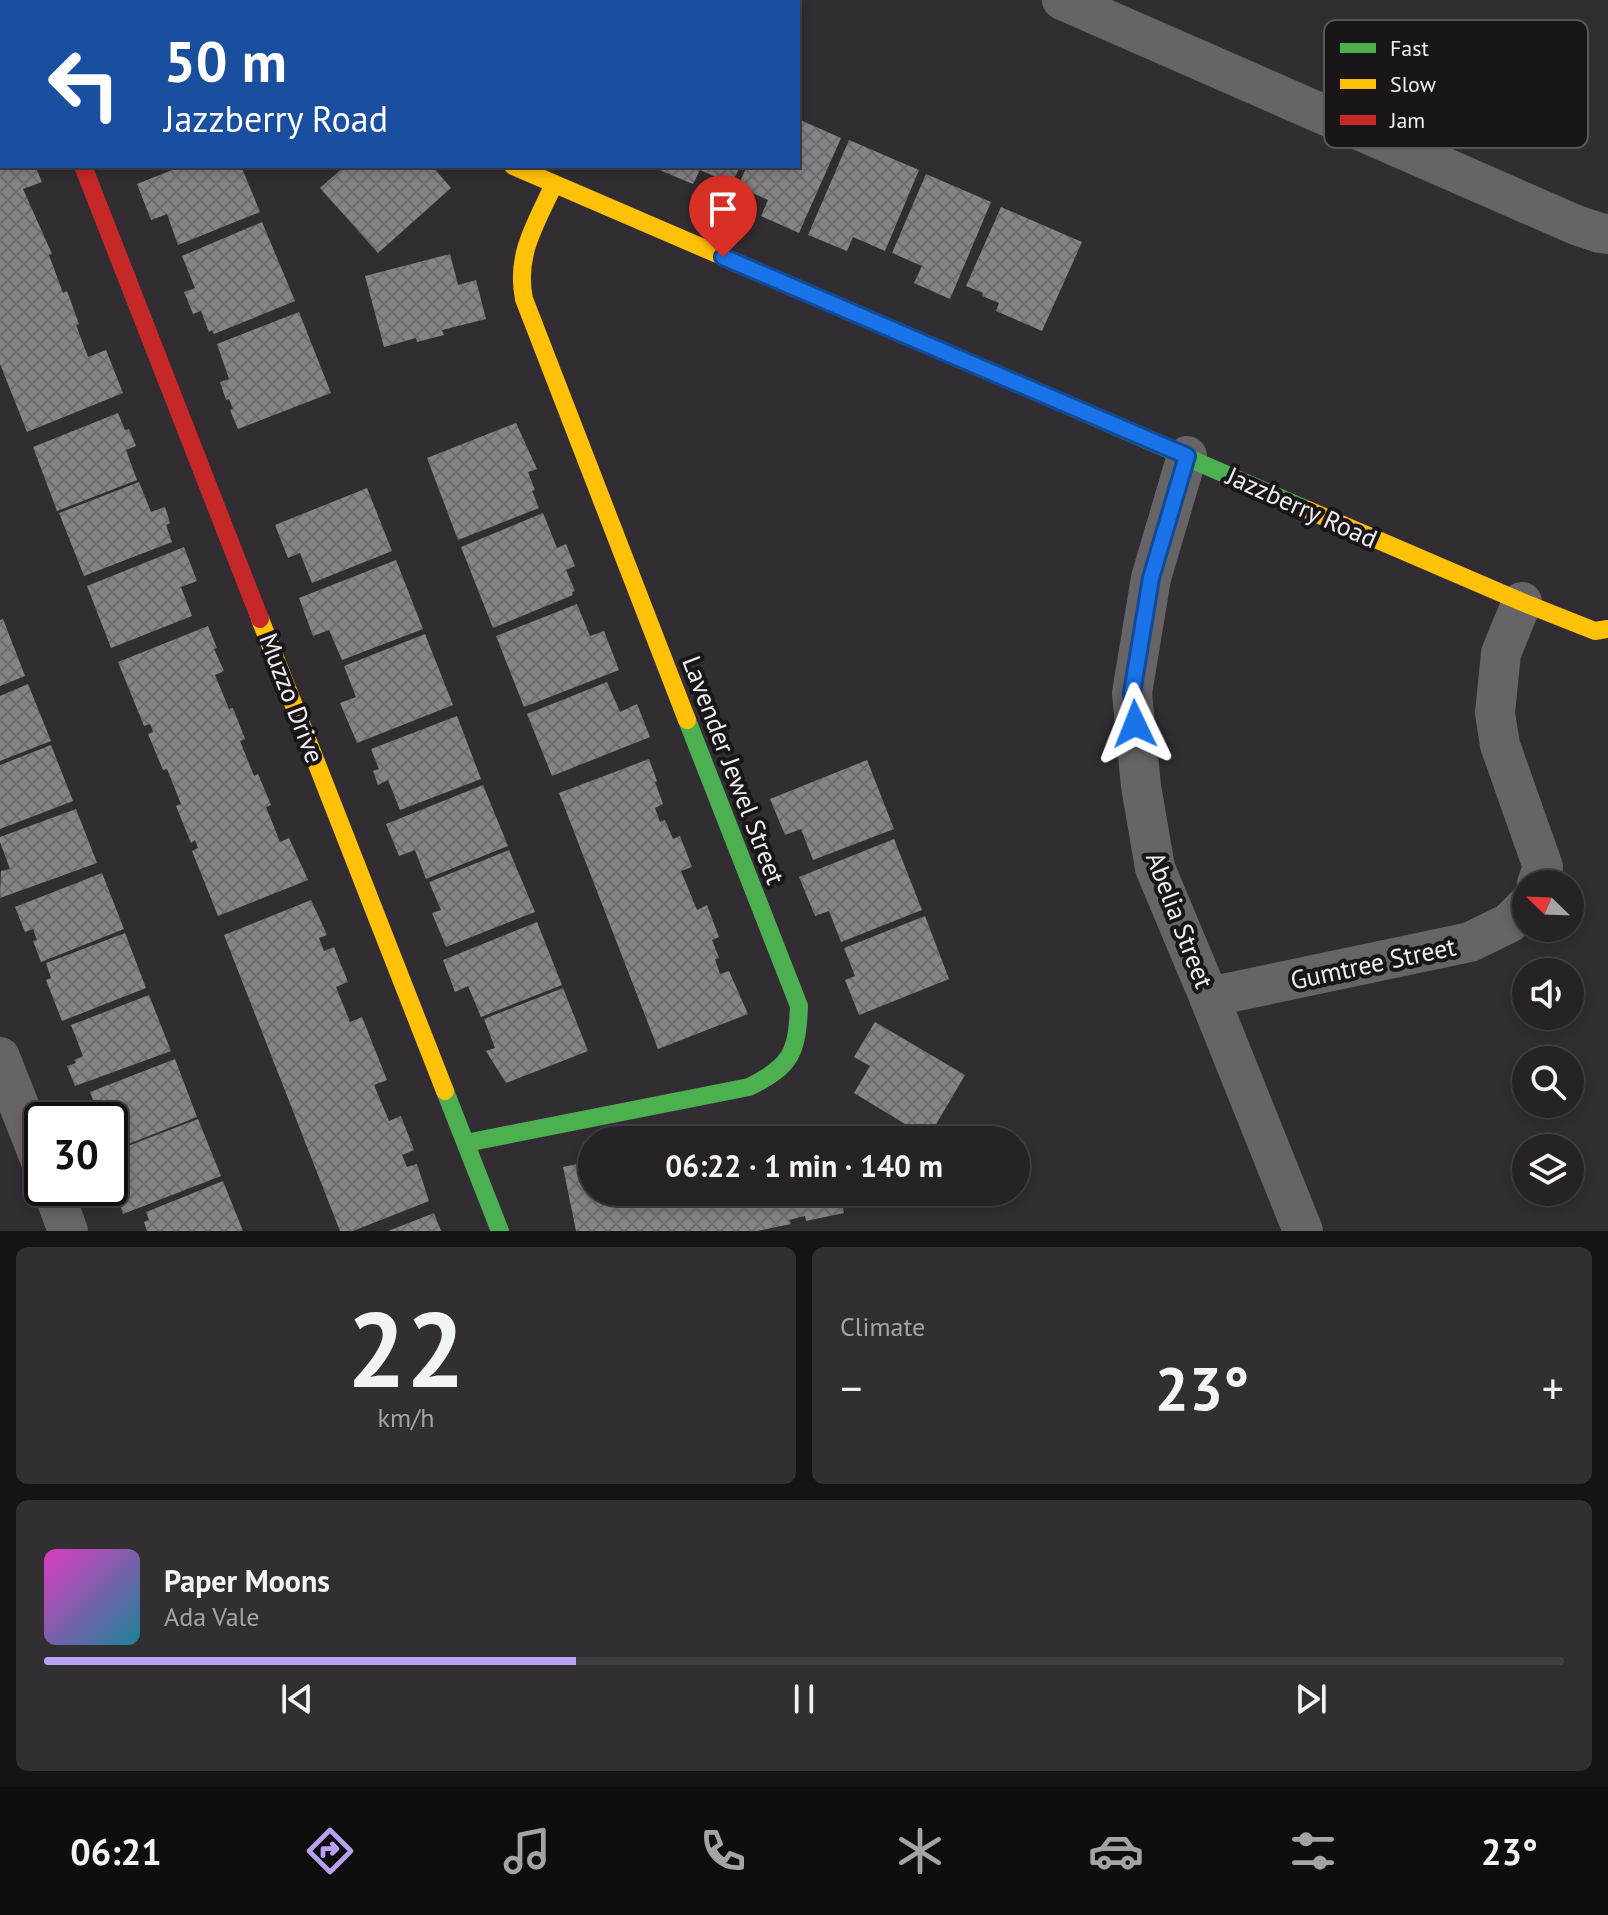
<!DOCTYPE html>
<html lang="en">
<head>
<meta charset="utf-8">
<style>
  :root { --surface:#262226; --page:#322f32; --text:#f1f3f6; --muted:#a4a4a7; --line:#423f43; --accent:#bca0f2 }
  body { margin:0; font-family:"PT Sans",sans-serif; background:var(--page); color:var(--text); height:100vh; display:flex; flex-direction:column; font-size:30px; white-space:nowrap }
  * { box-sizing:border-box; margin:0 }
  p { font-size:26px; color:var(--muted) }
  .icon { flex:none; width:44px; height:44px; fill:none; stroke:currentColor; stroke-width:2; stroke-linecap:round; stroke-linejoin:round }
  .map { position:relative; height:1231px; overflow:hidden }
  .sheet { display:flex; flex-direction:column; gap:16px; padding:16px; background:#151315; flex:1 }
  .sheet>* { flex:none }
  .guide { position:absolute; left:0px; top:0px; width:800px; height:168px; box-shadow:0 4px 12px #0003,0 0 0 2px var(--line); background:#1a4fa0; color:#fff; overflow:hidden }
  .needle { width:52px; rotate:293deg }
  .fabs { position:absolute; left:1512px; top:870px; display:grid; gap:16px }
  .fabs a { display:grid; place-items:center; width:72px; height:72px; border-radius:50%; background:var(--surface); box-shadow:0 4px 12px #0003,0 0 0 2px var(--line); font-size:40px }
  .speed { position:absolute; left:24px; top:1102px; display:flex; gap:16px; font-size:40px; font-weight:700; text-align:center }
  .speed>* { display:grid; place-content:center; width:104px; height:104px; border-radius:50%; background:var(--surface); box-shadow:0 4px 12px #0003,0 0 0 2px var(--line); line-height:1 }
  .speed .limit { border:4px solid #111; border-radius:12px; background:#fff; color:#111 }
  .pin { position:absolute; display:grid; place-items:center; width:68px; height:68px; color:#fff; margin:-82px -34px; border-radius:50% 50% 50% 0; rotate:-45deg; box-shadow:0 0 8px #0007 }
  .pin .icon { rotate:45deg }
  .me { position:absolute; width:88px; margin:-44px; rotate:358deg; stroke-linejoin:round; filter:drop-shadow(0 0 6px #0008) }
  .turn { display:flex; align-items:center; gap:28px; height:168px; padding:0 32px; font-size:36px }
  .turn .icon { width:104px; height:104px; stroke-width:2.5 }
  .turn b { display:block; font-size:56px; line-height:68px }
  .big { font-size:60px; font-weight:700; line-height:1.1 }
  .sheet .tile { flex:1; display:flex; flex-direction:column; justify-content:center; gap:12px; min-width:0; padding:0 28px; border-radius:12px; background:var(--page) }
  .sheet .dial { align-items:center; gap:0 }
  .dial b { font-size:104px; line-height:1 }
  .song { display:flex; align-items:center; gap:24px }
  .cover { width:96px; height:96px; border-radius:12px; background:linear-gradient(135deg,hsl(310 70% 55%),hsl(190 70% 35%)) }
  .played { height:8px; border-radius:4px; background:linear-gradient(90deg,var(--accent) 35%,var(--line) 35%) }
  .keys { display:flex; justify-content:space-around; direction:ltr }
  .heat { display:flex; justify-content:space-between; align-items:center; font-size:44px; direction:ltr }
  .sheet .tiles { flex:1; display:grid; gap:16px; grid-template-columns:1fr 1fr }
  .tile:last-child { grid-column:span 2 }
  .trip { position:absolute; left:578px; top:1126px; width:452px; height:80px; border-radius:40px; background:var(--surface); box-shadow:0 4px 12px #0003,0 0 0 2px var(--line); font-weight:700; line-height:80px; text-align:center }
  .tabs { display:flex; height:128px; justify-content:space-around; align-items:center; background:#0f0e0f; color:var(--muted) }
  .tabs .icon { width:56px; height:56px }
  .tabs .current { color:var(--accent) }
  .tabs b { font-size:36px; color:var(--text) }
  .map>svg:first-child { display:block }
</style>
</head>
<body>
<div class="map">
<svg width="1608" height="1231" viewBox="0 0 1608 1231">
  <defs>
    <pattern id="building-cross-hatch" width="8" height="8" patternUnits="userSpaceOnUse" patternTransform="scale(2)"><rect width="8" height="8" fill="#878387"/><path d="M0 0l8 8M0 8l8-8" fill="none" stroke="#6e6b6e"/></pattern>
  </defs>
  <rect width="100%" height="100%" fill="#322d32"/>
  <g fill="url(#building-cross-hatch)">
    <path d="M798 119 841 138 799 233 761 216 768 200 738 186 747 166H798Z"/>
    <path d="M849 140 919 170 885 251 853 237 847 251 808 235Z"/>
    <path d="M0 166H35L42 182 23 189 52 254 49 255 63 293 67 291 79 324 76 325 88 357 106 350 123 393 27 432 0 364Z"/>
    <path d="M182 166H241L260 212 178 245 167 214 151 220 137 184Z"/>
    <path d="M345 166H432L451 188 378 253 320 188Z"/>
    <path d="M658 166H740L732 184 700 170 693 184 657 169Z"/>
    <path d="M926 174 991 202 950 299 914 283 922 266 892 253Z"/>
    <path d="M1001 207 1082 242 1042 331 996 311 999 303 982 296 983 293 966 286Z"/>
    <path d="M262 222 295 301 214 334 212 330 209 332 201 311 193 314 184 292 195 288 182 256Z"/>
    <path d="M450 254 458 285 476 280 486 319 442 330 444 335 417 342 416 338 384 347 365 276Z"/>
    <path d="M299 312 331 393 238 429 230 410 233 409 229 399 226 400 220 382 229 379 217 344Z"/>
    <path d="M118 413 125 430 129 429 136 446 126 450 137 480 57 511 33 447Z"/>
    <path d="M516 423 537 469 528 472 535 490 532 491 539 508 458 540 427 458Z"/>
    <path d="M139 482 151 512 165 507 170 523 166 525 172 542 84 576 59 513Z"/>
    <path d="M367 488 392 551 312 583 300 553 288 558 275 525Z"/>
    <path d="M543 513 557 548 566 544 575 566 566 570 575 591 572 592 573 595 493 628 461 547Z"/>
    <path d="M184 547 197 581 181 587 192 616 111 648 87 586Z"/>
    <path d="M396 560 423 629 342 660 329 630 313 636 299 598Z"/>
    <path d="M577 604 590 636 604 631 619 670 524 707 496 636Z"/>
    <path d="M3 619 25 676 0 686V620Z"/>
    <path d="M208 626 217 648 214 649 224 671 215 675 229 709 233 708 245 739 240 741 254 776 258 774 271 805 266 807 280 842 289 838 308 880 218 916 192 851 198 848 195 840 191 843 176 806 181 804 167 769 163 770 148 734 153 732 150 724 144 726 118 662Z"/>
    <path d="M425 634 453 705 357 743 340 703 356 697 344 666Z"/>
    <path d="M607 682 620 712 637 704 650 737 552 776 527 714Z"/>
    <path d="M28 684 51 741 0 761V696Z"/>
    <path d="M457 716 481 779 400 810 388 780 378 785 373 771 379 769 371 749Z"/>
    <path d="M51 745 73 801 0 829V765Z"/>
    <path d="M649 759 657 781 655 782 663 804 655 808 660 822 665 820 673 839 680 836 692 867 681 871 697 910 707 905 719 937 712 940 719 958 715 959 720 974 729 971 748 1014 658 1049 559 793Z"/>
    <path d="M867 760 894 829 813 860 801 829 785 835 770 799Z"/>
    <path d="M483 785 508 846 426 879 415 850 399 856 386 824Z"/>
    <path d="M76 809 97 863 0 898 1 871 10 869 0 842V837Z"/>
    <path d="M894 839 922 910 841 942 829 911 815 916 799 877Z"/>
    <path d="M509 850 535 912 446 947 432 913 441 910 429 882Z"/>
    <path d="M102 873 124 929 41 962 33 941 37 940 33 929 25 932 15 907Z"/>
    <path d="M311 900 327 935 319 938 324 951 334 947 348 982 336 987 350 1022 362 1017 387 1080 374 1085 389 1121 401 1116 414 1150 402 1155 407 1167 417 1164 429 1201 353 1231H340L224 935Z"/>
    <path d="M925 916 949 979 859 1015 845 980 855 976 844 948Z"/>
    <path d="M537 922 562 985 481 1017 468 986 455 992 443 960Z"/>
    <path d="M125 933 146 988 62 1021 46 980 51 978 46 963Z"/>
    <path d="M563 988 588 1051 506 1083 486 1051 495 1048 484 1019Z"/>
    <path d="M149 995 171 1051 75 1086 67 1066 76 1063 74 1060 83 1056 71 1025Z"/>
    <path d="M875 1022 965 1075 928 1138 854 1093 870 1066 854 1057Z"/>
    <path d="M175 1059 197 1117 118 1148 110 1128V1120H107L106 1117 100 1120 90 1092Z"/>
    <path d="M198 1119 221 1176 123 1214 115 1192 129 1186 121 1166 126 1164 120 1149Z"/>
    <path d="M821 1127 822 1132 842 1128 844 1140H788L787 1134Z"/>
    <path d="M592 1161V1192H856L859 1205 843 1208 844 1213 806 1221 805 1216 789 1220 791 1224 757 1231H576L563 1167Z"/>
    <path d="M223 1181 243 1231H147L144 1222 149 1220 146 1212Z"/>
    <path d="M434 1213 441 1231H388Z"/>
  </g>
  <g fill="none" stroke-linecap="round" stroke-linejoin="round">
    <g stroke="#676367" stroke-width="40">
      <path d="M17 0 18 2"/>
      <path d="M398 0 399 2"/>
      <path d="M1062 0 1576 225 1600 233 1608 234"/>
      <path d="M1187 456 1151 578 1132 693 1141 786 1155 868 1209 997 1303 1231"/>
      <path d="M1522 602 1501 653 1495 713 1500 745 1543 867 1537 884"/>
      <path d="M1209 997 1470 942 1509 923 1526 906"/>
      <path d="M0 1057 42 1164"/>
      <path d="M52 1188 68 1231"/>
    </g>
    <g stroke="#4caf50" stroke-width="18">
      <path d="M903 334 1308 510"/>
      <path d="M445 1091 500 1231"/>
      <path d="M466 1143 749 1087C792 1066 797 1052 799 1006L687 720"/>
    </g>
    <g stroke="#ffc107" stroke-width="18">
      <path d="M513 166 903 334"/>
      <path d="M554 184C536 224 515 254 524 299L687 720"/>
      <path d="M1308 510 1522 602 1595 631 1608 629"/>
      <path d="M260 619 445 1091"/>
    </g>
    <path stroke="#c62828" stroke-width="18" d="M83 166 260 619"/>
  </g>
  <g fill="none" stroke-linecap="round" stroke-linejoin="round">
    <defs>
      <path id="route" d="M723 257 1187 456 1151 578 1132 693 1135 724"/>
    </defs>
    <use href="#route" stroke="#114b97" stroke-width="20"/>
    <use href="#route" stroke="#1a73e8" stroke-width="14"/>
  </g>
  <g text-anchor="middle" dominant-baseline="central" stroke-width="8" stroke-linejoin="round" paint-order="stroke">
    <g font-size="26" fill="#f3edf2" stroke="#191519">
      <text transform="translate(1302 507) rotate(24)">Jazzberry Road</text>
      <text transform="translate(292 698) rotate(69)">Muzzo Drive</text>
      <text transform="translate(734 770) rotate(69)">Lavender Jewel Street</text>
      <text transform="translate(1180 920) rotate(69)">Abelia Street</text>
      <text transform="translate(1373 963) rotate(-12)">Gumtree Street</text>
    </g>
  </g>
  <rect x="1324" y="20" width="264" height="128" rx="12" fill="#191519" stroke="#5a565a" stroke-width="2"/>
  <rect x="1340" y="43" width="36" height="10" fill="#4caf50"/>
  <rect x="1340" y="79" width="36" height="10" fill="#ffc107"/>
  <rect x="1340" y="115" width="36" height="10" fill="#c62828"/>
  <g font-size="22" fill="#f3edf2">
    <text x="1390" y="56">Fast</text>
    <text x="1390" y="92">Slow</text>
    <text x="1390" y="128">Jam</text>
  </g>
</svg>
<div class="fabs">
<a><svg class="needle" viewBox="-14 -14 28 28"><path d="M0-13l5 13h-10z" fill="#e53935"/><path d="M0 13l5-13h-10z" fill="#a4a4a7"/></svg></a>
<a><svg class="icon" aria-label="sound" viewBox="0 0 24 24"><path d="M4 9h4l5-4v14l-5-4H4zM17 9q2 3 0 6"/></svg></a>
<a><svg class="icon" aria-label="search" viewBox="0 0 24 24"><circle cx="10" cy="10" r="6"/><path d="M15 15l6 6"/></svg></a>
<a><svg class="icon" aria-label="layers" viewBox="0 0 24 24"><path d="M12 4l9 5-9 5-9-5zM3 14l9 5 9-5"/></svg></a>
</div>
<div class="speed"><div class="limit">30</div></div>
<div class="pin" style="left:723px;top:257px;background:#d93025"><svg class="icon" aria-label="arrive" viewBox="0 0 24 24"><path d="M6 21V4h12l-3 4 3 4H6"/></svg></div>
<svg class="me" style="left:1135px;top:724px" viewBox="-20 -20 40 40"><path d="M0-17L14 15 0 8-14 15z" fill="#1a73e8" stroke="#fff" stroke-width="4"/></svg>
<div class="trip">06:22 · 1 min · 140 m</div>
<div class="guide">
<div class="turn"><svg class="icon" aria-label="left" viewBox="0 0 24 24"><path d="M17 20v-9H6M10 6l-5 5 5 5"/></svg><div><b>50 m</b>Jazzberry Road</div></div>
</div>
</div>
<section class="sheet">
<div class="tiles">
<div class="tile dial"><b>22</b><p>km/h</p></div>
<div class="tile"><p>Climate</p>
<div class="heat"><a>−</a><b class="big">23°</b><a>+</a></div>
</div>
<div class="tile">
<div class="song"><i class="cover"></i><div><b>Paper Moons</b><p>Ada Vale</p></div></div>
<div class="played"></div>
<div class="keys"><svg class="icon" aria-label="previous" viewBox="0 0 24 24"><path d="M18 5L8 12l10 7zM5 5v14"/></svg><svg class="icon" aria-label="pause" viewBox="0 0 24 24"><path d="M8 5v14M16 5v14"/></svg><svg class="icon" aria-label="next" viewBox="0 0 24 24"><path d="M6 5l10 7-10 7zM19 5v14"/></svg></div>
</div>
</div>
</section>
<nav class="tabs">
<b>06:21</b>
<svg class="icon current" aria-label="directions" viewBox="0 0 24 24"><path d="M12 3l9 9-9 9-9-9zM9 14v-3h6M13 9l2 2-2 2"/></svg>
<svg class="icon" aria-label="music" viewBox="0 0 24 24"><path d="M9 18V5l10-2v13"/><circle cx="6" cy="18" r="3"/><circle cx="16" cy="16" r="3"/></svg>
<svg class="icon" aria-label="phone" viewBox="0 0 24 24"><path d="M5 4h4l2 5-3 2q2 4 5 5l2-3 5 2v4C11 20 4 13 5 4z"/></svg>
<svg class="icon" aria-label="climate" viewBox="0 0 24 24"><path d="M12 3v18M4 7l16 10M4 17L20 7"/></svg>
<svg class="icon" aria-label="car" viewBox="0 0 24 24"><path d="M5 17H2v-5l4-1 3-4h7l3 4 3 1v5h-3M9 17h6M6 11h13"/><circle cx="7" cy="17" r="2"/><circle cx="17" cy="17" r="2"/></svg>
<svg class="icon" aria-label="filters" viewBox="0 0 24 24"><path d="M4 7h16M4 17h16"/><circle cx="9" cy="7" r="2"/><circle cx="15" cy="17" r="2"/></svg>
<b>23°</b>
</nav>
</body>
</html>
